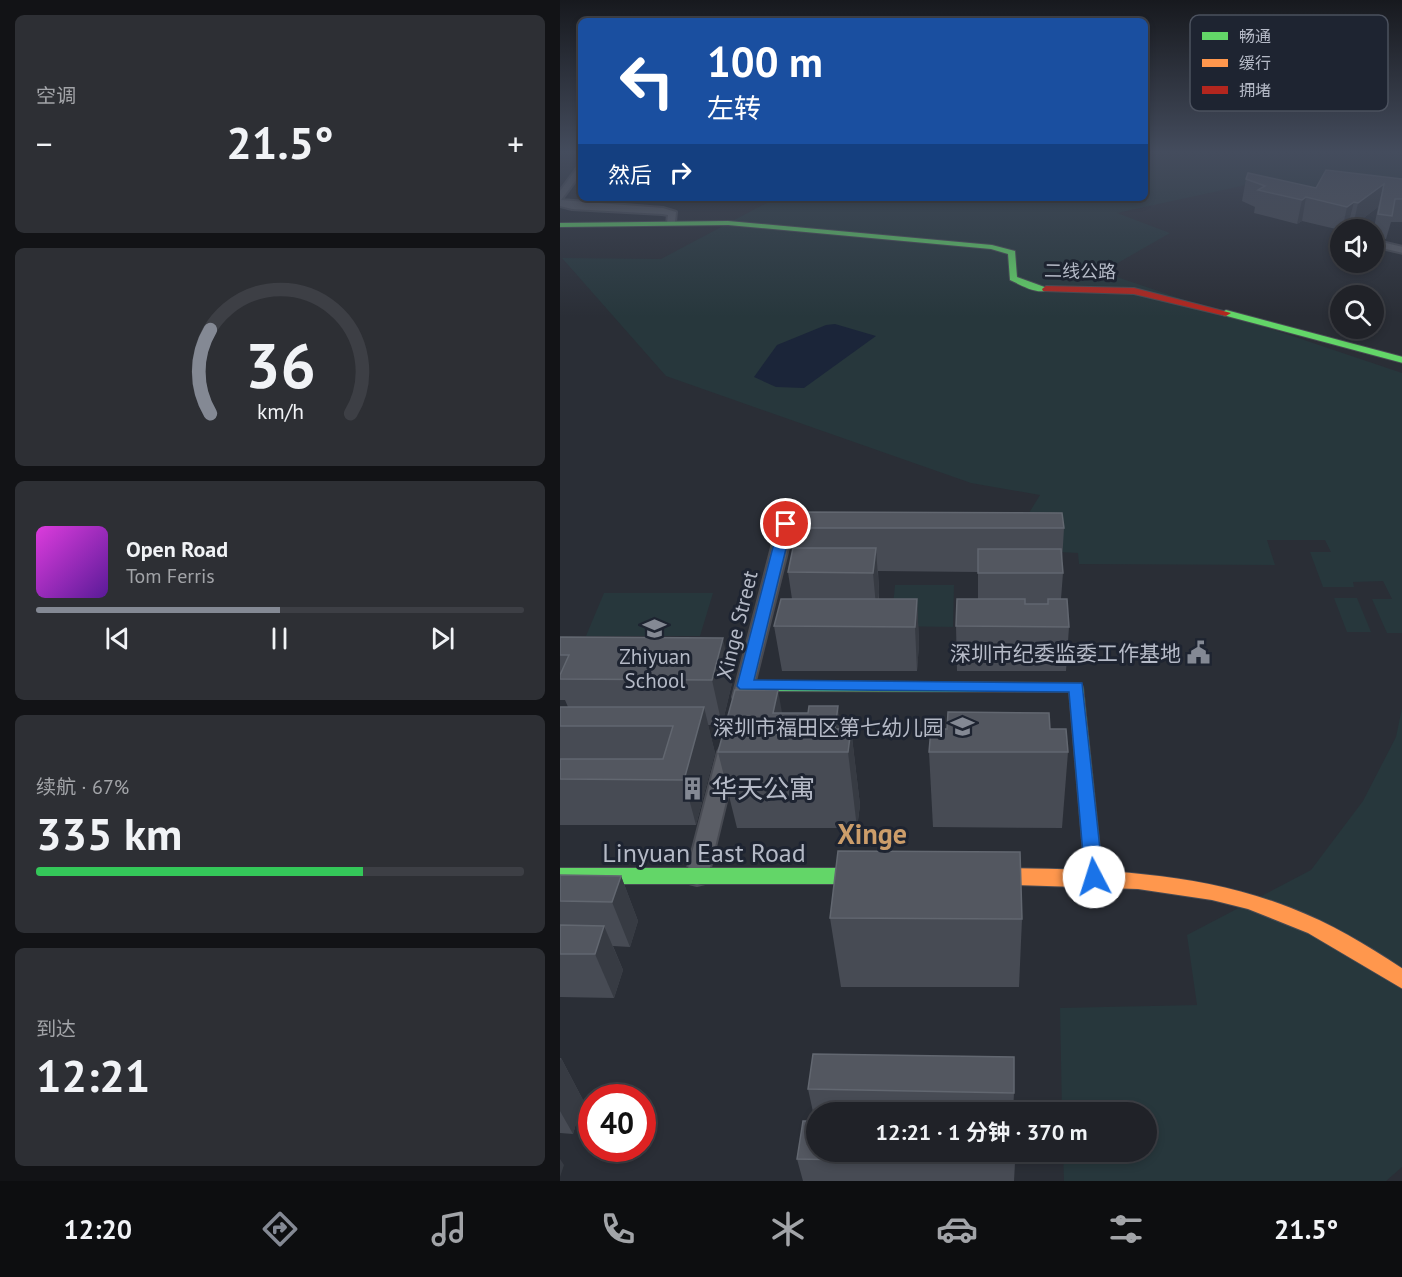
<!DOCTYPE html>
<html lang="zh">
<head>
<meta charset="utf-8">
<style>
  :root { --surface:#202228; --page:#2d2f34; --text:#f1f3f6; --muted:#a2a4a8; --line:#3d3f45; --accent:#848994 }
  body { margin:0; font-family:"PT Sans","Noto Sans SC",sans-serif; background:var(--page); color:var(--text); height:100vh; display:flex; flex-direction:column; font-size:22px; white-space:nowrap }
  * { box-sizing:border-box; margin:0 }
  p { font-size:20px; color:var(--muted) }
  .icon { flex:none; width:33px; height:33px; fill:none; stroke:currentColor; stroke-width:2; stroke-linecap:round; stroke-linejoin:round }
  .map { position:relative; flex:1; overflow:hidden }
  .sheet { display:flex; flex-direction:column; gap:15px; padding:15px; background:#121316; width:560px }
  .sheet>* { flex:none }
  .guide { position:absolute; left:18px; top:18px; width:570px; height:183px; border-radius:9px; box-shadow:0 3px 9px #0003,0 0 0 2px var(--line); background:#1a4fa0; color:#fff; overflow:hidden }
  .buttons { position:absolute; left:770px; top:219px; display:grid; gap:12px }
  .buttons a { display:grid; place-items:center; width:54px; height:54px; border-radius:50%; background:var(--surface); box-shadow:0 3px 9px #0003,0 0 0 2px var(--line); font-size:30px }
  .speed { position:absolute; left:18px; top:1084px; display:flex; gap:12px; font-size:30px; font-weight:700; text-align:center }
  .speed>* { display:grid; place-content:center; width:78px; height:78px; border-radius:50%; background:var(--surface); box-shadow:0 3px 9px #0003,0 0 0 2px var(--line); line-height:1 }
  .speed .limit { border:9px solid #d22; background:#fff; color:#111 }
  .pin { position:absolute; display:grid; place-items:center; width:51px; height:51px; color:#fff; margin:-26px; border:3px solid #fff; border-radius:50%; box-shadow:0 2px 6px #0007 }
  .me { position:absolute; width:66px; margin:-33px; rotate:355deg; stroke-linejoin:round; filter:drop-shadow(0 0 4px #0008) }
  .turn { display:flex; align-items:center; gap:21px; height:126px; padding:0 30px; font-size:27px }
  .turn .icon { width:78px; height:78px; stroke-width:2.5 }
  .turn b { display:block; font-size:42px; line-height:51px }
  .then { display:flex; align-items:center; height:57px; padding:0 30px; background:#0003; gap:12px; font-size:22px }
  .big { font-size:45px; font-weight:700; line-height:1.1 }
  .sheet .card { flex:1; display:flex; flex-direction:column; justify-content:center; gap:9px; min-width:0; padding:0 21px; border-radius:9px; background:var(--page) }
  .sheet .dial { align-items:center; gap:0 }
  .dial svg { height:156px; overflow:visible; fill:none; stroke:var(--line); stroke-width:7; stroke-linecap:round; text-anchor:middle }
  .dial text { fill:var(--text); stroke:none }
  .song { display:flex; align-items:center; gap:18px }
  .cover { width:72px; height:72px; border-radius:9px; background:linear-gradient(135deg,hsl(300 70% 55%),hsl(270 70% 35%)) }
  .played { height:6px; border-radius:3px; background:linear-gradient(90deg,var(--accent) 50%,var(--line) 50%) }
  .keys { display:flex; justify-content:space-around; direction:ltr }
  .heat { display:flex; justify-content:space-between; align-items:center; font-size:33px; direction:ltr }
  .charge { height:9px; border-radius:4px; background:linear-gradient(90deg,#34c759 67%,var(--line) 0) }
  .trip { position:absolute; left:246px; top:1102px; width:351px; height:60px; border-radius:30px; background:var(--surface); box-shadow:0 3px 9px #0003,0 0 0 2px var(--line); font-weight:700; line-height:60px; text-align:center }
  .tab-bar { display:flex; height:96px; justify-content:space-around; align-items:center; background:#0d0e10; color:var(--muted) }
  .tab-bar .icon { width:42px; height:42px }
  .tab-bar .current { color:var(--accent) }
  .tab-bar b { font-size:27px; color:var(--text) }
  main { display:flex; flex:1; min-height:0 }
  .map>svg:first-child { display:block }
</style>
</head>
<body>
<main>
<section class="sheet">
<div class="card"><p>空调</p>
<div class="heat"><a>−</a><b class="big">21.5°</b><a>+</a></div>
</div>
<div class="card dial"><svg viewBox="0 0 100 80">
<path d="M14 69A42 42 0 1 1 86 69"/>
<path d="M14 69A42 42 0 0 1 14 26" stroke="#848994"/>
<text x="50" y="56" font-size="32" font-weight="700">36</text>
<text x="50" y="72" font-size="11">km/h</text>
</svg></div>
<div class="card">
<div class="song"><i class="cover"></i><div><b>Open Road</b><p>Tom Ferris</p></div></div>
<div class="played"></div>
<div class="keys"><svg class="icon" aria-label="previous" viewBox="0 0 24 24"><path d="M18 5L8 12l10 7zM5 5v14"/></svg><svg class="icon" aria-label="pause" viewBox="0 0 24 24"><path d="M8 5v14M16 5v14"/></svg><svg class="icon" aria-label="next" viewBox="0 0 24 24"><path d="M6 5l10 7-10 7zM19 5v14"/></svg></div>
</div>
<div class="card"><p>续航 · 67%</p><b class="big">335 km</b><div class="charge"></div></div>
<div class="card"><p>到达</p><b class="big">12:21</b></div>
</section>
<div class="map">
<svg width="843" height="1181" viewBox="0 0 843 1181">
  <rect width="100%" height="100%" fill="#2a2e36"/>
  <g fill="#27373c">
    <path d="M585 151H842V195L686 185 557 213 610 233 542 272 842 373V633H827L812 599H832L823 581 793 582 794 587H763L750 552H771L765 540H707L715 565 519 564 518 553 447 549 480 495 411 483 106 376 2 258 101 259 216 198H585Z"/>
    <path d="M335 585H394L393 627 331 626Z"/>
    <path d="M44 593H153L140 636H26Z"/>
    <path d="M774 598H797L811 632H787Z"/>
    <path d="M842 708V1167L826 1181H504L503 1152H586V1113H502L500 1008 637 1005 627 935 751 870 803 801 836 737Z"/>
  </g>
  <path fill="#1b2539" d="M275 324 316 336 244 388 216 387 194 377 217 345 266 325Z"/>
  <g fill="none" stroke-linecap="round" stroke-linejoin="round">
    <defs>
      <g id="street">
        <path d="M21 163V173L1 200 103 208 116 212 115 222 107 224 108 215 102 214 12 209 0 206V191Z"/>
        <path d="M813 240 843 247V253L813 246Z"/>
        <path d="M226 519 234 524 191 697 189 702H175L173 697 218 524Z"/>
        <path d="M168 745 175 747 178 752 148 876 145 883 137 885 129 883 126 876 158 752 161 747Z"/>
      </g>
      <g id="fast">
        <path d="M168 221 432 245 455 251 457 277 490 289C479 296 461 285 450 280L448 254 431 249 168 225 0 227V223Z"/>
        <path d="M666 310 843 357V363L663 315 661 313Z"/>
        <path d="M185 681 521 683 523 687 543 877 540 882 534 885 528 882 525 877 509 692 185 691 180 690 178 686 180 682Z"/>
        <path d="M0 868H304L310 871 313 876 310 881 304 884H0Z"/>
      </g>
      <path id="slow" d="M430 868C531 869 635 870 731 908 770 923 807 945 843 969V989L748 933 688 909 652 900 578 889 430 884 424 881 421 876 424 871Z"/>
      <path id="jam" d="M486 286 574 288 671 313 666 316 574 294 483 291 482 289Z"/>
    </defs>
    <use href="#street" stroke="#484b53" stroke-width="4"/>
    <use href="#fast" stroke="#484b53" stroke-width="2"/>
    <use href="#slow" stroke="#484b53" stroke-width="2"/>
    <use href="#jam" stroke="#484b53" stroke-width="2"/>
    <use href="#street" fill="#5a5d65" fill-rule="evenodd"/>
    <use href="#fast" fill="#63d668" fill-rule="evenodd"/>
    <use href="#slow" fill="#ff974d" fill-rule="evenodd"/>
    <use href="#jam" fill="#b3261e" fill-rule="evenodd"/>
  </g>
  <g fill="#474b54">
    <path d="M686 179 756 188 843 179V222H831L826 239 813 238V233L818 207 793 226 788 225 782 230H780L742 221 737 224 694 213 695 207 682 201Z"/>
    <path d="M229 528H504L502 562 503 573 501 599 509 627 506 671H397L396 626 418 599V572L318 571 319 592V599H357L359 644 357 671H222L214 626 232 599 228 572 232 551Z"/>
    <path d="M0 637 172 683 162 725H148L155 753 136 825H0V707H8L5 700H0Z"/>
    <path d="M222 713 281 729H291L300 805 297 828H177L158 752Z"/>
    <path d="M490 729 508 752 502 828 373 827 369 752Z"/>
    <path d="M0 875 61 876 78 921 70 947 53 946 63 970 54 998 0 997Z"/>
    <path d="M270 918 462 919 459 987H281Z"/>
    <path d="M0 1058H1L23 1100 13 1134 0 1133Z"/>
    <path d="M248 1089 454 1093 453 1113H256V1152L455 1163 454 1181H243L237 1159 255 1121Z"/>
  </g>
  <g fill="#373b43">
    <path d="M824 184 818 207 793 226 798 203Z"/>
    <path d="M746 197 742 221 737 224 742 200Z"/>
    <path d="M794 202 788 225 782 230 787 207Z"/>
    <path d="M316 548 319 592 317 617 313 573Z"/>
    <path d="M357 599 359 644 357 671 355 627Z"/>
    <path d="M163 638 172 683 162 725 152 680Z"/>
    <path d="M218 690 229 752 213 713Z"/>
    <path d="M278 706 284 752 275 729Z"/>
    <path d="M144 707 155 753 136 825 124 780Z"/>
    <path d="M291 729 300 805 297 828 288 752Z"/>
    <path d="M61 876 78 921 70 947 52 902Z"/>
    <path d="M44 926 63 970 54 998 35 954Z"/>
    <path d="M1 1058 23 1100 13 1134 0 1111V1061Z"/>
    <path d="M0 1159 4 1165 0 1177Z"/>
  </g>
  <g fill="#535760" stroke="#626770" stroke-width="1.5">
    <path d="M766 170 843 179V199H835L832 216 818 214 824 184 798 203 794 202 787 207 746 197 742 200 698 190 705 186 686 179 688 173 756 188Z"/>
    <path d="M233 512 502 513 504 528H229Z"/>
    <path d="M233 548H316L313 573 228 572Z"/>
    <path d="M418 549H501L503 573H418Z"/>
    <path d="M221 599H357L355 627 214 626Z"/>
    <path d="M397 599H465V604H488V599H507L509 627 396 626Z"/>
    <path d="M0 637 163 638 152 680 0 679V675L9 655H0Z"/>
    <path d="M175 690H218L213 713H248L249 706H278L275 729H291L288 752H158Z"/>
    <path d="M0 707H144L124 780 0 779V759H103L113 726H0Z"/>
    <path d="M388 712 489 713 490 729H506L508 752H369L371 729H387Z"/>
    <path d="M278 851 460 852 462 919 270 918Z"/>
    <path d="M0 875 61 876 52 902 0 901Z"/>
    <path d="M0 925 44 926 35 954H0Z"/>
    <path d="M253 1054 454 1057V1093L248 1089Z"/>
    <path d="M243 1121H256V1152H454L455 1163 237 1159Z"/>
  </g>
  <linearGradient id="sky" x2="0" y2="1"><stop stop-color="#17191e"/><stop offset="0.48" stop-color="#444c5d"/><stop offset="1" stop-color="#444c5d" stop-opacity="0"/></linearGradient>
  <rect width="843" height="317" fill="url(#sky)"/>
  <path fill="#1a73e8" stroke="#114b97" stroke-width="1.5" d="M226 520 232 524 194 680 522 683 543 877 540 882 534 885 527 882 525 877 509 692 180 689 177 686 219 524Z"/>
  <defs>
    <symbol id="school-bare" viewBox="-9 -9 18 18"><path d="M0-5L7-2L0 1L-7-2ZM-4 1L0 2.5L4 1V4Q0 6-4 4Z" fill="#848994" stroke="#1e2431" stroke-width="2.5" paint-order="stroke"/></symbol>
    <symbol id="civic-bare" viewBox="-9 -9 18 18"><path d="M-.6-6.5H3V-4.5H.6V-3L4-1V1h2V6H-6V1h2V-1L-.6-3ZM-1.2 2.5V6h2.4V2.5Z" fill="#848994" stroke="#1e2431" stroke-width="2.5" paint-order="stroke"/></symbol>
    <symbol id="building-bare" viewBox="-9 -9 18 18"><path d="M-4-6H4V6H1V3H-1V6H-4ZM-2.5-4.3h1.7v1.8h-1.7ZM.8-4.3h1.7v1.8H.8ZM-2.5-1h1.7V.8h-1.7ZM.8-1h1.7V.8H.8Z" fill="#848994" stroke="#1e2431" stroke-width="2.5" paint-order="stroke"/></symbol>
  </defs>
  <g fill-rule="evenodd">
    <use href="#school-bare" x="78" y="612" width="33" height="33"/>
    <use href="#civic-bare" x="622" y="636" width="33" height="33"/>
    <use href="#school-bare" x="386" y="710" width="33" height="33"/>
    <use href="#building-bare" x="116" y="772" width="33" height="33"/>
  </g>
  <g text-anchor="middle" dominant-baseline="central" stroke-width="6" stroke-linejoin="round" paint-order="stroke">
    <g font-size="18" fill="#b5bac7" stroke="#1e2431">
      <text transform="translate(520 271) rotate(1)">二线公路</text>
    </g>
    <g font-size="21" fill="#b5bac7" stroke="#1e2431">
      <text transform="translate(177 625) rotate(-76)">Xinge Street</text>
    </g>
    <g font-size="21" fill="#b5bac7" stroke="#1e2431" text-anchor="end">
      <text x="621" y="653">深圳市纪委监委工作基地</text>
      <text x="95" y="656" text-anchor="middle">Zhiyuan<tspan x="95" dy="24">School</tspan></text>
      <text x="384" y="727">深圳市福田区第七幼儿园</text>
    </g>
    <g font-size="26" fill="#b5bac7" stroke="#1e2431" text-anchor="start">
      <text x="151" y="788">华天公寓</text>
    </g>
    <g font-size="26" fill="#b5bac7" stroke="#1e2431">
      <text x="144" y="852">Linyuan East Road</text>
    </g>
    <g font-size="28" font-weight="bold" fill="#cc9d6a" stroke="#1e2431">
      <text x="312" y="833">Xinge</text>
    </g>
  </g>
  <rect x="630" y="15" width="198" height="96" rx="9" fill="#1e2431" stroke="#4b515e" stroke-width="1.5"/>
  <rect x="642" y="32" width="26" height="8" fill="#63d668"/>
  <rect x="642" y="59" width="26" height="8" fill="#ff974d"/>
  <rect x="642" y="86" width="26" height="8" fill="#b3261e"/>
  <g font-size="16" fill="#b5bac7">
    <text x="679" y="42">畅通</text>
    <text x="679" y="69">缓行</text>
    <text x="679" y="96">拥堵</text>
  </g>
</svg>
<div class="buttons">
<a><svg class="icon" aria-label="sound" viewBox="0 0 24 24"><path d="M4 9h4l5-4v14l-5-4H4zM17 9q2 3 0 6"/></svg></a>
<a><svg class="icon" aria-label="search" viewBox="0 0 24 24"><circle cx="10" cy="10" r="6"/><path d="M15 15l6 6"/></svg></a>
</div>
<div class="speed"><div class="limit">40</div></div>
<div class="pin" style="left:226px;top:524px;background:#d93025"><svg class="icon" aria-label="arrive" viewBox="0 0 24 24"><path d="M6 21V4h12l-3 4 3 4H6"/></svg></div>
<svg class="me" style="left:534px;top:877px" viewBox="-20 -20 40 40"><circle r="19" fill="#fff"/><path d="M0-13L10 11 0 6-10 11z" fill="#1a73e8"/></svg>
<div class="trip">12:21 · 1 分钟 · 370 m</div>
<div class="guide">
<div class="turn"><svg class="icon" aria-label="left" viewBox="0 0 24 24"><path d="M17 20v-9H6M10 6l-5 5 5 5"/></svg><div><b>100 m</b>左转</div></div>
<div class="then">然后<svg class="icon" aria-label="right" viewBox="0 0 24 24"><path d="M7 20v-9h11M14 6l5 5-5 5"/></svg></div>
</div>
</div>
</main>
<nav class="tab-bar">
<b>12:20</b>
<svg class="icon current" aria-label="directions" viewBox="0 0 24 24"><path d="M12 3l9 9-9 9-9-9zM9 14v-3h6M13 9l2 2-2 2"/></svg>
<svg class="icon" aria-label="music" viewBox="0 0 24 24"><path d="M9 18V5l10-2v13"/><circle cx="6" cy="18" r="3"/><circle cx="16" cy="16" r="3"/></svg>
<svg class="icon" aria-label="phone" viewBox="0 0 24 24"><path d="M5 4h4l2 5-3 2q2 4 5 5l2-3 5 2v4C11 20 4 13 5 4z"/></svg>
<svg class="icon" aria-label="climate" viewBox="0 0 24 24"><path d="M12 3v18M4 7l16 10M4 17L20 7"/></svg>
<svg class="icon" aria-label="car" viewBox="0 0 24 24"><path d="M5 17H2v-5l4-1 3-4h7l3 4 3 1v5h-3M9 17h6M6 11h13"/><circle cx="7" cy="17" r="2"/><circle cx="17" cy="17" r="2"/></svg>
<svg class="icon" aria-label="filters" viewBox="0 0 24 24"><path d="M4 7h16M4 17h16"/><circle cx="9" cy="7" r="2"/><circle cx="15" cy="17" r="2"/></svg>
<b>21.5°</b>
</nav>
</body>
</html>
